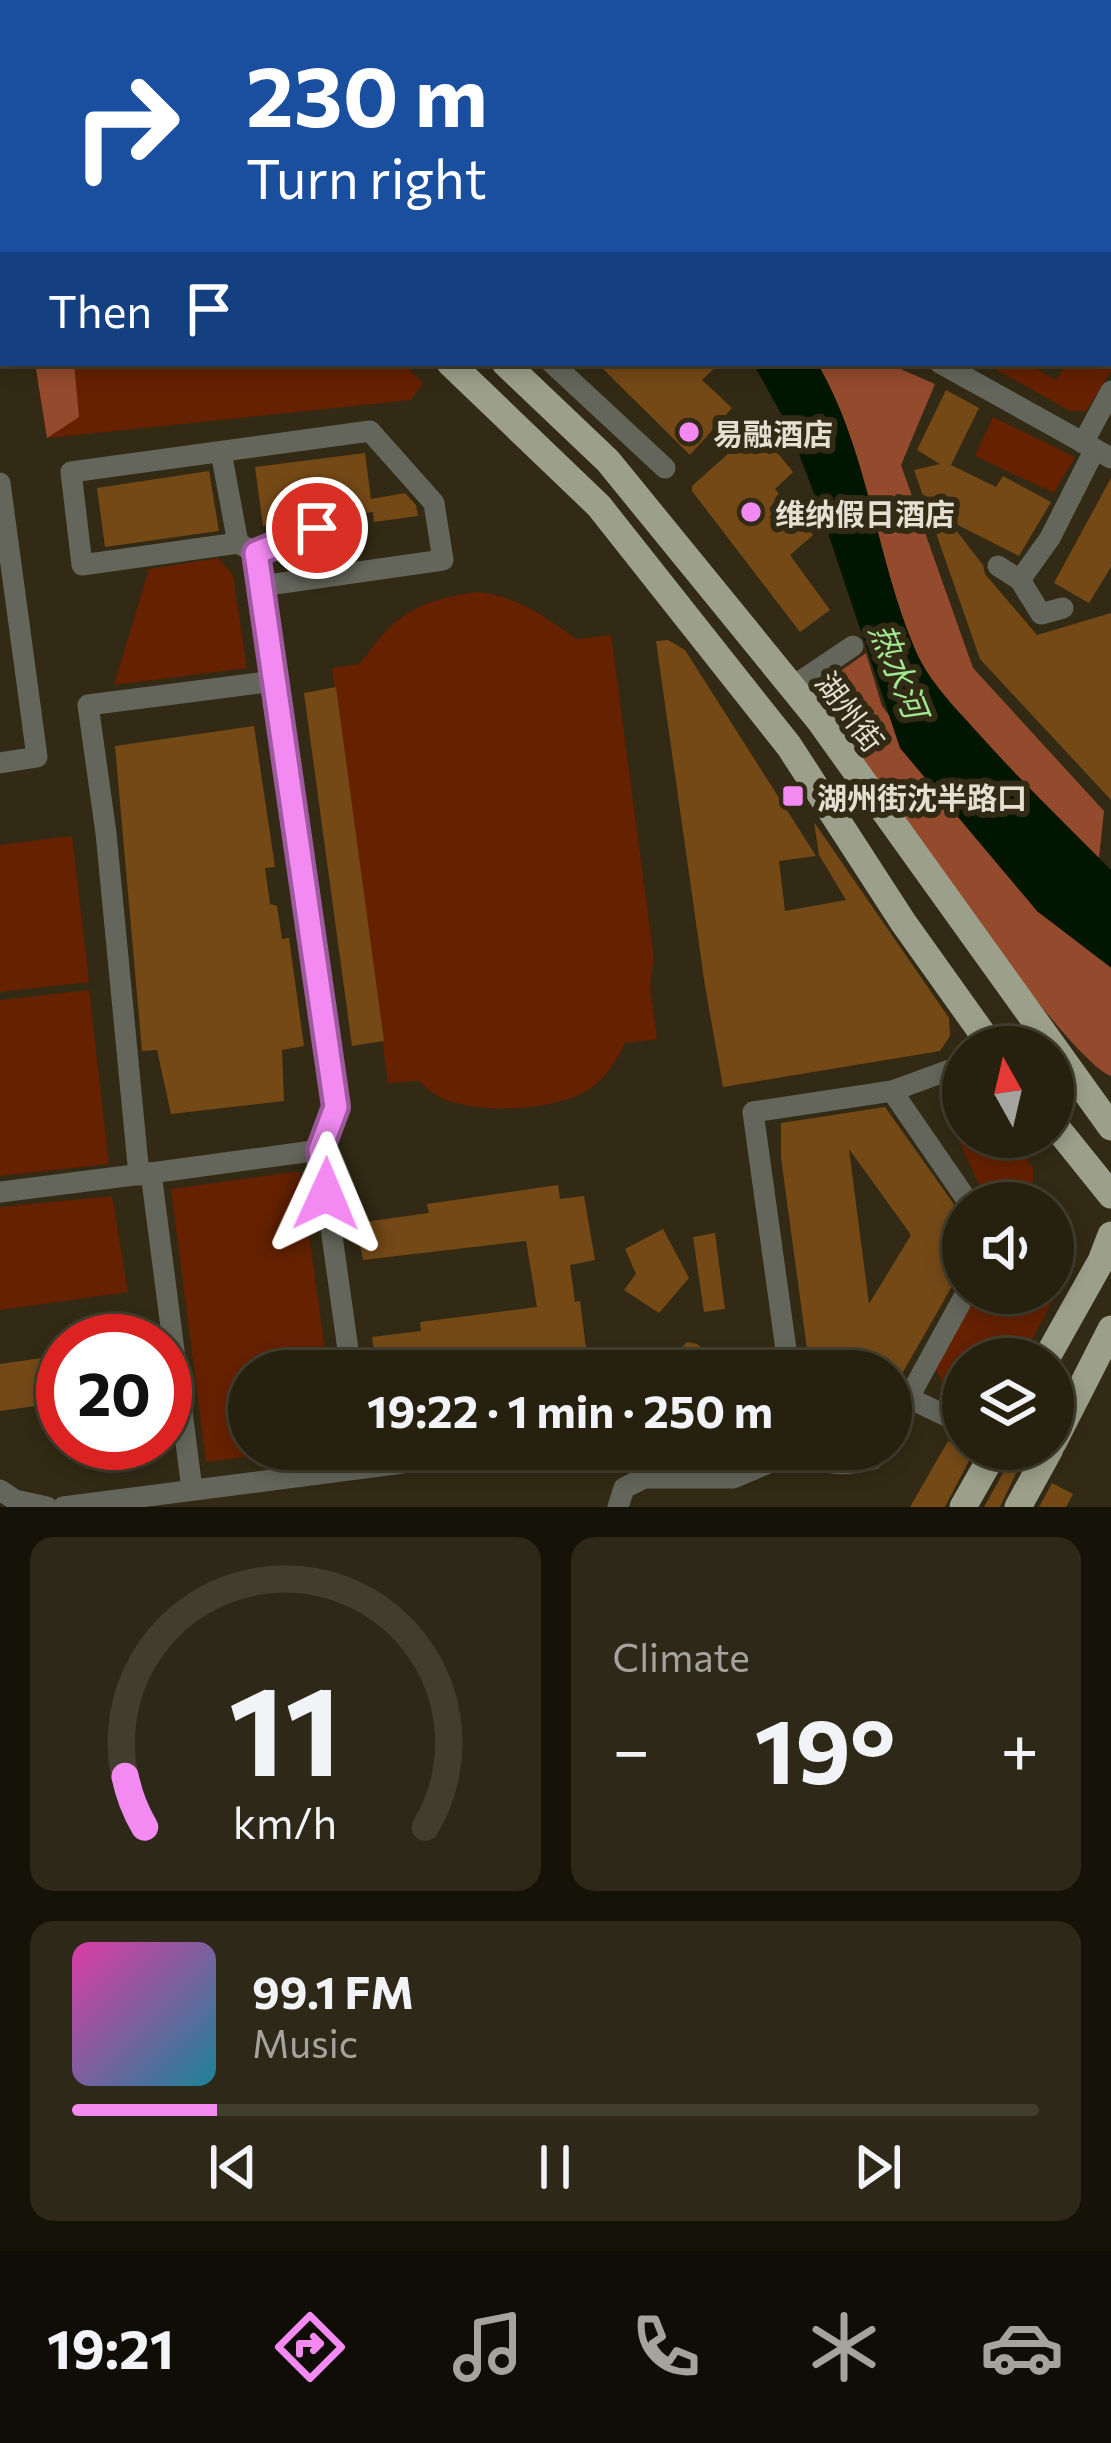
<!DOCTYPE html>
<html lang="en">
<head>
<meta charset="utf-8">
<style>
  :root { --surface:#26200f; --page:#2e2818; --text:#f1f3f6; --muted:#a4a39e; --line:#423e2f; --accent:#f28af2 }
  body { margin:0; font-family:Commissioner,"Noto Sans SC",sans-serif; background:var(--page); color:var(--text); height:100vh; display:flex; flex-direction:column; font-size:45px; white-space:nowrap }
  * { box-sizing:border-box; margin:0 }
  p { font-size:39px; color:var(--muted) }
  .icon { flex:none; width:66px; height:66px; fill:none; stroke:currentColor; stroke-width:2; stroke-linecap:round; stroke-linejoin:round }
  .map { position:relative; height:1507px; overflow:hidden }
  .details { display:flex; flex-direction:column; gap:30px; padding:30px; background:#151208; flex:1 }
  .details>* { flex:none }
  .banner { position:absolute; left:0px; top:0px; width:1113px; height:366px; box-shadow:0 6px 18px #0003,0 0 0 3px var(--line); background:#1a4fa0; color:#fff; overflow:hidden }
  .needle { width:78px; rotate:352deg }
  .controls { position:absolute; left:942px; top:1026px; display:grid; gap:24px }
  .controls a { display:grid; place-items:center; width:132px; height:132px; border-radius:50%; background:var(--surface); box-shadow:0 6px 18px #0003,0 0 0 3px var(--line); font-size:60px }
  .speed { position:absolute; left:36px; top:1314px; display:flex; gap:24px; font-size:60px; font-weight:700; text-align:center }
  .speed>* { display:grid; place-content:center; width:156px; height:156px; border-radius:50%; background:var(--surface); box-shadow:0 6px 18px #0003,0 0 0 3px var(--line); line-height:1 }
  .speed .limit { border:18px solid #d22; background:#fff; color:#111 }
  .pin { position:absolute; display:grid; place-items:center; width:102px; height:102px; color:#fff; margin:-51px; border:6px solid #fff; border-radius:50%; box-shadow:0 3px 12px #0007 }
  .me { position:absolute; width:132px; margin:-66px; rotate:1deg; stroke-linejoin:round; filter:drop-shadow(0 0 9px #0008) }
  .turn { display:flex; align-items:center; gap:42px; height:252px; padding:0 48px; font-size:54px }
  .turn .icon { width:156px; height:156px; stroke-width:2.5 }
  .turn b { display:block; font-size:84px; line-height:102px }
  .then { display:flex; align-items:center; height:114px; padding:0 48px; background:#0003; gap:24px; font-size:45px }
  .big { font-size:90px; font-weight:700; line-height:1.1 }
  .details .widget { flex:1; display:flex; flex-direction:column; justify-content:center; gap:18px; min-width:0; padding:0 42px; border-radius:24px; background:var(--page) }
  .details .dial { align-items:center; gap:0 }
  .dial svg { height:312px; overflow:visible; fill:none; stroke:var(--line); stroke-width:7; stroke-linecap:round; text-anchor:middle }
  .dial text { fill:var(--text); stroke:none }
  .song { display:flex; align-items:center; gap:36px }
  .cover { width:144px; height:144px; border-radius:18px; background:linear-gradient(135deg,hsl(320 70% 55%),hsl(190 70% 35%)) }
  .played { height:12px; border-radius:6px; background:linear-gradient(90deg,var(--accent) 15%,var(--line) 15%) }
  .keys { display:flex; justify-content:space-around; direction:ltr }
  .heat { display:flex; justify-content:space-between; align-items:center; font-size:66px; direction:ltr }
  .details .tiles { flex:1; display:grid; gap:30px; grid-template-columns:1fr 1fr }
  .widget:last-child { grid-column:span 2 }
  .trip { position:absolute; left:228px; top:1350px; width:684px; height:120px; border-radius:60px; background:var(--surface); box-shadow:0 6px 18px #0003,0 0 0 3px var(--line); font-weight:700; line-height:120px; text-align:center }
  .dock { display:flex; height:192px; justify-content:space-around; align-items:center; background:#0f0d06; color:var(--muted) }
  .dock .icon { width:84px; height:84px }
  .dock .selected { color:var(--accent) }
  .dock b { font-size:54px; color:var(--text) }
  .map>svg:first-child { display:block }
</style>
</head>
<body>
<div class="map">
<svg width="1111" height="1507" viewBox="0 0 1111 1507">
  <rect width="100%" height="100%" fill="#322a14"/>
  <g fill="#652100">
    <path d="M1111 284V371L1086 411H1070L984 363H1026L1056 380 1066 363H1110Z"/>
    <path d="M35 363H402L423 383 411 400 47 438Z"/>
    <path d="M993 417 1075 457 1054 493 975 456Z"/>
    <path d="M218 558 233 575 247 668 114 685 149 569Z"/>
    <path d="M476 592C516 595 545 616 576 639L611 635 654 960 650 987 657 1039 625 1043C615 1063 604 1082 583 1093 548 1111 476 1114 441 1098 433 1094 425 1086 418 1081L388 1083 332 668 360 664C398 612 413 603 476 592Z"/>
    <path d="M72 836 89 982 0 992V845Z"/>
    <path d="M89 990 109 1164 0 1176V1000Z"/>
    <path d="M963 1101V1137H1012L1033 1168V1181L1019 1196V1203H988L958 1139 954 1104Z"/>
    <path d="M300 1171 328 1371H249V1449H305L206 1462 171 1189Z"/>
    <path d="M112 1196 128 1292 0 1310V1207Z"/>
    <path d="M1053 1254 1066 1277 1021 1359H963V1403L947 1393 934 1365 974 1293H1053Z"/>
  </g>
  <g fill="#944a2d">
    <path d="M35 363H74L79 417 47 438Z"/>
    <path d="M817 363H887L935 384 901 465 973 668 1104 811 1099 858C1057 817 1016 776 977 732 954 706 930 683 916 651 875 558 869 450 817 363Z"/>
    <path d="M866 653 882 706 1037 911 1111 968V1076C1064 1060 855 751 812 691Z"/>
  </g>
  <path fill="#001600" d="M753 363H817C868 450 876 557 915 650 929 682 953 705 976 731 1019 779 1065 824 1111 870V967L1037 911 900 748 821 512 790 430Z"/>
  <g fill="#744916" fill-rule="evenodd">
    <path d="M597 363H720L702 380 732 408 690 455Z"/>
    <path d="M946 390 979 408 951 465 996 487 1003 476 1051 502 1019 556 948 520 983 565 985 574 1037 635 1111 613V800L980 659 914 470 940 464 917 450Z"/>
    <path d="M757 428 793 472 775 489 813 535 790 555 830 610 800 632 692 491V486Z"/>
    <path d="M365 453 371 499 405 493 416 505 418 516 374 522 373 512 328 518 318 513 263 526 255 467Z"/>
    <path d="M209 471 219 531 105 547 97 488Z"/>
    <path d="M1111 478V567L1089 603 1054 583Z"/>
    <path d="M668 640 685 650 816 856 779 861 785 911 846 900 819 855 814 822 949 1018 950 1036 940 1051 723 1087 705 986 656 641Z"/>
    <path d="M336 687 384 1041 352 1046 304 693Z"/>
    <path d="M254 726 275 867 265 868 270 904 277 906 282 939 289 938 304 1046 282 1050 284 1101 171 1114 157 1050 142 1051 115 746Z"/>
    <path d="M885 1107 963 1217V1267L891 1393V1371H810L781 1158V1123ZM849 1149 911 1235 869 1304Z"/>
    <path d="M558 1185 560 1199 584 1196 595 1260 570 1265 575 1302 580 1301 586 1348 422 1371H377L372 1337 421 1331 420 1322 537 1307 526 1241 363 1260 356 1223 429 1213 427 1204Z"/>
    <path d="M663 1229 689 1278 659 1313 624 1290 636 1274 625 1249Z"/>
    <path d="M715 1233 725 1309 704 1312 693 1237Z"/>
    <path d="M687 1342 697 1344 733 1371H643L662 1350 671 1359Z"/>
    <path d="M63 1355V1402L0 1411V1364Z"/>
    <path d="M948 1441 972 1455 945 1507H910Z"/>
    <path d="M1009 1462 1019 1467 1000 1507H984Z"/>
    <path d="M1052 1483 1073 1494 1066 1507H1039Z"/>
  </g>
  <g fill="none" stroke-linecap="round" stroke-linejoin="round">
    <g stroke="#64665b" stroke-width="21">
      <path d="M304 0 307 3"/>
      <path d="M513 0 514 3"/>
      <path d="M687 0 693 3"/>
      <path d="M725 3 727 0"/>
      <path d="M886 3 887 0"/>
      <path d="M1110 263 1111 262"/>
      <path d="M552 363 665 468"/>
      <path d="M940 363 1111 458"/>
      <path d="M1083 443 1111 391"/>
      <path d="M221 452 238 543"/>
      <path d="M0 483 37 757 0 763"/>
      <path d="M256 553 238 543 82 565 71 472 370 431 434 503 443 560 261 586"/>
      <path d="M256 553 336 1107 320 1150"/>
      <path d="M256 553 317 528"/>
      <path d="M998 566 1020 580 1041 614 1063 608"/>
      <path d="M1020 580 1050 538 1095 449"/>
      <path d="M792 687 853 646"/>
      <path d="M892 1091 969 1203"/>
      <path d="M139 1175 106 833 88 705 274 681"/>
      <path d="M0 1192 150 1173"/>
      <path d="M609 1371 615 1364"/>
      <path d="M789 1371 753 1112 892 1091 963 1065"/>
      <path d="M909 1398 963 1424"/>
      <path d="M891 1430 966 1293"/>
      <path d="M799 1449C822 1467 845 1466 873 1459L879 1449"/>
      <path d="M192 1489 151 1173 320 1150 351 1371"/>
      <path d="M0 1490 15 1500 47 1507"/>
      <path d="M63 1507 512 1449"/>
      <path d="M618 1507 624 1488 644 1478H733L786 1456 789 1449"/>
    </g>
    <g stroke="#9ca08a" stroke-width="27">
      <path d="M71 0 74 3"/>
      <path d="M126 0 129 3"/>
      <path d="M450 363 599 506 789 746 903 922 992 1047"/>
      <path d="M505 363 608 461 819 720 1111 1127"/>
      <path d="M1053 1123 1111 1195"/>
      <path d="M1046 1359 1101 1261 1111 1235"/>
      <path d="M1053 1443 1111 1329"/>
      <path d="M963 1507 996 1449"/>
      <path d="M1018 1507 1050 1449"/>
    </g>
  </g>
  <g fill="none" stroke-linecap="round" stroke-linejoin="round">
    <defs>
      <path id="route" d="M317 528 256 553 336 1107 320 1150 326 1194"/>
    </defs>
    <use href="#route" stroke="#9d5a9d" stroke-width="30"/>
    <use href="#route" stroke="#f28af2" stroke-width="21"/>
  </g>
  <g fill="#f28af2" stroke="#322a14" stroke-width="4.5">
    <circle cx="689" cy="432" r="12"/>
    <circle cx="751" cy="512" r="12"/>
    <rect x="781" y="784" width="24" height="24" rx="6"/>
  </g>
  <g text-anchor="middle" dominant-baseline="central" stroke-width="12" stroke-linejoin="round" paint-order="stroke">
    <g font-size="30" font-weight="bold" fill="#e3dfd1" stroke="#322a14" text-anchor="start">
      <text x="713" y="432">易融酒店</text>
      <text x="775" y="512">维纳假日酒店</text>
      <text x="817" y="796">湖州街沈半路口</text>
    </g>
    <g font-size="30" fill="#e3dfd1" stroke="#322a14">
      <text transform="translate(851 711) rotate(53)">湖州街</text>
    </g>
    <g font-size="33" font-style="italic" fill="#9de891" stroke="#322a14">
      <text transform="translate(900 670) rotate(68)">热水河</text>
    </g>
  </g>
</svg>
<div class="controls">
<a><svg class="needle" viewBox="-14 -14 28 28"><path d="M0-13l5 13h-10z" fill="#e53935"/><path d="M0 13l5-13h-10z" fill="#a4a39e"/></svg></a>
<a><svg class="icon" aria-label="sound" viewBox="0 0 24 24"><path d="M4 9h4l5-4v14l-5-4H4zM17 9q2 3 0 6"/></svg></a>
<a><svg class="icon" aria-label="layers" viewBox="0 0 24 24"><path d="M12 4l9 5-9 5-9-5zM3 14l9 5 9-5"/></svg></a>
</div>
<div class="speed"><div class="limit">20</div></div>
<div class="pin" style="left:317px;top:528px;background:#d93025"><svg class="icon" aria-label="arrive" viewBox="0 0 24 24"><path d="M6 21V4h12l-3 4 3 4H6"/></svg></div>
<svg class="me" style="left:326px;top:1194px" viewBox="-20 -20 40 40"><path d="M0-17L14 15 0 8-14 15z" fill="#f28af2" stroke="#fff" stroke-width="4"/></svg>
<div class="trip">19:22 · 1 min · 250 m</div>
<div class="banner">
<div class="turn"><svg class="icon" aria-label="right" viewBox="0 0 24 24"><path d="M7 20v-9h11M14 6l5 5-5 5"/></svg><div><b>230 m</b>Turn right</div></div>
<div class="then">Then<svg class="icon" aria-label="arrive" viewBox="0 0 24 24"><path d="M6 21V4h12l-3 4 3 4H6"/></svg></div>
</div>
</div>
<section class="details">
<div class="tiles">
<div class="widget dial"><svg viewBox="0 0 100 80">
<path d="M14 69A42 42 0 1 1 86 69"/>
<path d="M14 69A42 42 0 0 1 9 56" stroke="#f28af2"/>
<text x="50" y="56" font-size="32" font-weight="700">11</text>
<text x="50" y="72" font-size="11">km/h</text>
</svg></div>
<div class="widget"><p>Climate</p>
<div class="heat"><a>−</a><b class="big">19°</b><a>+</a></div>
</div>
<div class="widget">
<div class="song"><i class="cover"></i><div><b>99.1 FM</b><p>Music</p></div></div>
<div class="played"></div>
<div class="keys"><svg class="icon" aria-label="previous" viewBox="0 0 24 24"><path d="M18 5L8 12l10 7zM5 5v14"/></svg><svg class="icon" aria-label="pause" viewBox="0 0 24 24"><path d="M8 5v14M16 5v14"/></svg><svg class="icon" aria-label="next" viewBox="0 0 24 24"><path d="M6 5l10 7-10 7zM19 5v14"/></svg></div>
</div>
</div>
</section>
<nav class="dock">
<b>19:21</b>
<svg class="icon selected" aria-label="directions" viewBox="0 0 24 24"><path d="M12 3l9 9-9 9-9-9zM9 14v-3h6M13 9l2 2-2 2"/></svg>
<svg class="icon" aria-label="music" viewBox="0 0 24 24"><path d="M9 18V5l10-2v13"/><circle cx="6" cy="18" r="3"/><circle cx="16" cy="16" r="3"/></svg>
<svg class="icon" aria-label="phone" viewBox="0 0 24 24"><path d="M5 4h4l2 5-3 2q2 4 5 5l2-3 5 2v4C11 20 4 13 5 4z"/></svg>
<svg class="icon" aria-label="climate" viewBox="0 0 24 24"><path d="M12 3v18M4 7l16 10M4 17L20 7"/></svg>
<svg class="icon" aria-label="car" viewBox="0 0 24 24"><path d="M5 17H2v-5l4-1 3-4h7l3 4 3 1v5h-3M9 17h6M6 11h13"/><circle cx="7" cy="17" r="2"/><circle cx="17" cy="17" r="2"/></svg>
</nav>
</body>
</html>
